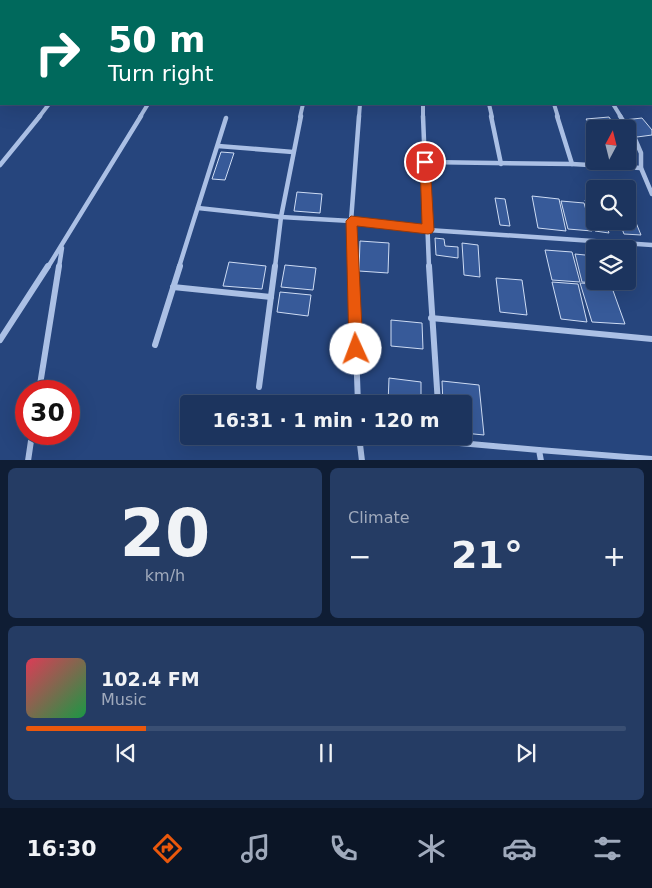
<!DOCTYPE html>
<html lang="en">
<head>
<meta charset="utf-8">
<style>
  :root { --surface:#1c345e; --page:#253c64; --text:#f1f3f6; --muted:#a0aabc; --line:#3a4f73; --accent:#ea580c }
  body { margin:0; font-family:"DejaVu Sans",sans-serif; background:var(--page); color:var(--text); height:100vh; display:flex; flex-direction:column; font-size:19px; white-space:nowrap }
  * { box-sizing:border-box; margin:0 }
  p { font-size:16px; color:var(--muted) }
  .icon { flex:none; width:28px; height:28px; fill:none; stroke:currentColor; stroke-width:2; stroke-linecap:round; stroke-linejoin:round }
  .map { position:relative; height:460px; overflow:hidden }
  .drawer { display:flex; flex-direction:column; gap:8px; padding:8px; background:#0f1d34; flex:1 }
  .drawer>* { flex:none }
  .hud { position:absolute; left:0px; top:0px; width:652px; height:105px; box-shadow:0 5px 20px #0002,0 0 0 1px var(--line); background:#00695c; color:#fff; overflow:hidden }
  .needle { width:32px; rotate:7deg }
  .buttons { position:absolute; left:586px; top:120px; display:grid; gap:10px }
  .buttons a { display:grid; place-items:center; width:50px; height:50px; border-radius:5px; background:var(--surface); box-shadow:0 5px 20px #0002,0 0 0 1px var(--line); font-size:25px }
  .speed { position:absolute; left:15px; top:380px; display:flex; gap:10px; font-size:25px; font-weight:700; text-align:center }
  .speed>* { display:grid; place-content:center; width:65px; height:65px; border-radius:50%; background:var(--surface); box-shadow:0 5px 20px #0002,0 0 0 1px var(--line); line-height:1 }
  .speed .limit { border:8px solid #d22; background:#fff; color:#111 }
  .pin { position:absolute; display:grid; place-items:center; width:42px; height:42px; color:#fff; margin:-21px; border:2px solid #fff; border-radius:50%; box-shadow:0 1px 5px #0007 }
  .me { position:absolute; width:55px; margin:-28px; rotate:358deg; stroke-linejoin:round; filter:drop-shadow(0 0 4px #0008) }
  .turn { display:flex; align-items:center; gap:18px; height:105px; padding:0 25px; font-size:22px }
  .turn .icon { width:65px; height:65px; stroke-width:2.5 }
  .turn b { display:block; font-size:35px; line-height:42px }
  .big { font-size:38px; font-weight:800; line-height:1.1 }
  .drawer .widget { flex:1; display:flex; flex-direction:column; justify-content:center; gap:8px; min-width:0; padding:0 18px; border-radius:8px; background:var(--page) }
  .drawer .dial { align-items:center; gap:0 }
  .dial b { font-size:65px; line-height:1 }
  .song { display:flex; align-items:center; gap:15px }
  .cover { width:60px; height:60px; border-radius:8px; background:linear-gradient(135deg,hsl(350 70% 55%),hsl(140 70% 35%)) }
  .played { height:5px; border-radius:2px; background:linear-gradient(90deg,var(--accent) 20%,var(--line) 20%) }
  .keys { display:flex; justify-content:space-around; direction:ltr }
  .heat { display:flex; justify-content:space-between; align-items:center; font-size:28px; direction:ltr }
  .drawer .tiles { flex:1; display:grid; gap:8px; grid-template-columns:1fr 1fr }
  .widget:last-child { grid-column:span 2 }
  .trip { position:absolute; left:180px; top:395px; width:292px; height:50px; border-radius:5px; background:var(--surface); box-shadow:0 5px 20px #0002,0 0 0 1px var(--line); font-weight:800; line-height:50px; text-align:center }
  .tab-bar { display:flex; height:80px; justify-content:space-around; align-items:center; background:#0b1526; color:var(--muted) }
  .tab-bar .icon { width:35px; height:35px }
  .tab-bar .active { color:var(--accent) }
  .tab-bar b { font-size:22px; color:var(--text) }
  .map>svg:first-child { display:block }
</style>
</head>
<body>
<div class="map">
<svg width="652" height="461" viewBox="0 0 652 461">
  <rect width="100%" height="100%" fill="#26457d"/>
  <g fill="#375a99" stroke="#cedcf4">
    <path d="M609 117 617 129H595V132L586 119Z"/>
    <path d="M642 118 652 130V135L637 137 624 120Z"/>
    <path d="M221 152 234 153 225 180 212 179Z"/>
    <path d="M297 192 322 194 320 213 294 211Z"/>
    <path d="M532 196 559 199 566 231 538 228Z"/>
    <path d="M495 198 505 199 510 226 500 225Z"/>
    <path d="M585 200 595 201V221H605L609 233 595 231Z"/>
    <path d="M561 201 584 203 592 231 568 229Z"/>
    <path d="M628 208H630L641 235 624 234 619 221H628Z"/>
    <path d="M435 238 444 239 445 246 458 247V258L436 255Z"/>
    <path d="M360 241 389 243 388 273 359 271Z"/>
    <path d="M462 243 478 245 480 277 464 275Z"/>
    <path d="M545 250 572 252 580 282 552 280Z"/>
    <path d="M575 254 595 256V281H609L610 284 582 282Z"/>
    <path d="M229 262 266 266 262 289 223 286Z"/>
    <path d="M285 265 316 268 313 290 281 287Z"/>
    <path d="M496 278 522 280 527 315 500 312Z"/>
    <path d="M552 282 578 284 587 322 561 319Z"/>
    <path d="M580 283 611 285 625 324 592 322Z"/>
    <path d="M280 292 311 295 308 316 277 312Z"/>
    <path d="M391 320 422 323 423 349 391 346Z"/>
    <path d="M389 378 421 382V404H388Z"/>
    <path d="M442 381 479 385 484 435 464 433V404H443Z"/>
  </g>
  <g fill="none" stroke-linecap="round" stroke-linejoin="round">
    <g stroke="#abc0e5" stroke-width="4">
      <path d="M468 0 486 1"/>
      <path d="M0 75 1 73"/>
      <path d="M423 104V117"/>
      <path d="M489 104 492 117"/>
      <path d="M554 104 558 117"/>
      <path d="M613 104 621 117"/>
      <path d="M39 117 49 104"/>
      <path d="M140 117 148 104"/>
      <path d="M300 117 303 104"/>
      <path d="M359 117 360 104"/>
    </g>
    <g stroke="#abc0e5" stroke-width="4.5">
      <path d="M423 116 429 267"/>
      <path d="M491 116 501 164"/>
      <path d="M557 116 572 164"/>
      <path d="M620 116 635 139 641 153V168L652 194"/>
      <path d="M218 146 293 152"/>
      <path d="M425 162 572 164 641 168"/>
      <path d="M0 165 40 116"/>
      <path d="M198 208 281 217 351 221 428 230 652 245"/>
      <path d="M48 267 141 116"/>
      <path d="M59 267 62 248"/>
      <path d="M179 267 226 118"/>
      <path d="M275 267 281 217 301 116"/>
      <path d="M353 267 351 221 359 116"/>
    </g>
    <g stroke="#abc0e5" stroke-width="6">
      <path d="M353 266 358 404"/>
      <path d="M429 266 438 404"/>
      <path d="M173 287 271 297"/>
      <path d="M431 318 652 339"/>
      <path d="M0 340 48 266"/>
      <path d="M155 345 180 266"/>
      <path d="M259 387 275 266"/>
      <path d="M39 391 59 266"/>
      <path d="M359 436 362 461"/>
      <path d="M445 436 448 442 539 450 541 461"/>
      <path d="M539 450 652 459"/>
      <path d="M28 461 32 434"/>
    </g>
  </g>
  <path fill="#ea580c" stroke="#983908" d="M425 158 430 162 434 230 432 233 428 234 357 226 363 349 361 354 356 356 351 354 349 349 346 221 351 216 422 224 420 162Z"/>
</svg>
<div class="buttons">
<a><svg class="needle" viewBox="-14 -14 28 28"><path d="M0-13l5 13h-10z" fill="#e53935"/><path d="M0 13l5-13h-10z" fill="#a0aabc"/></svg></a>
<a><svg class="icon" aria-label="search" viewBox="0 0 24 24"><circle cx="10" cy="10" r="6"/><path d="M15 15l6 6"/></svg></a>
<a><svg class="icon" aria-label="layers" viewBox="0 0 24 24"><path d="M12 4l9 5-9 5-9-5zM3 14l9 5 9-5"/></svg></a>
</div>
<div class="speed"><div class="limit">30</div></div>
<div class="pin" style="left:425px;top:162px;background:#d93025"><svg class="icon" aria-label="arrive" viewBox="0 0 24 24"><path d="M6 21V4h12l-3 4 3 4H6"/></svg></div>
<svg class="me" style="left:356px;top:349px" viewBox="-20 -20 40 40"><circle r="19" fill="#fff"/><path d="M0-13L10 11 0 6-10 11z" fill="#ea580c"/></svg>
<div class="trip">16:31 · 1 min · 120 m</div>
<div class="hud">
<div class="turn"><svg class="icon" aria-label="right" viewBox="0 0 24 24"><path d="M7 20v-9h11M14 6l5 5-5 5"/></svg><div><b>50 m</b>Turn right</div></div>
</div>
</div>
<section class="drawer">
<div class="tiles">
<div class="widget dial"><b>20</b><p>km/h</p></div>
<div class="widget"><p>Climate</p>
<div class="heat"><a>−</a><b class="big">21°</b><a>+</a></div>
</div>
<div class="widget">
<div class="song"><i class="cover"></i><div><b>102.4 FM</b><p>Music</p></div></div>
<div class="played"></div>
<div class="keys"><svg class="icon" aria-label="previous" viewBox="0 0 24 24"><path d="M18 5L8 12l10 7zM5 5v14"/></svg><svg class="icon" aria-label="pause" viewBox="0 0 24 24"><path d="M8 5v14M16 5v14"/></svg><svg class="icon" aria-label="next" viewBox="0 0 24 24"><path d="M6 5l10 7-10 7zM19 5v14"/></svg></div>
</div>
</div>
</section>
<nav class="tab-bar">
<b>16:30</b>
<svg class="icon active" aria-label="directions" viewBox="0 0 24 24"><path d="M12 3l9 9-9 9-9-9zM9 14v-3h6M13 9l2 2-2 2"/></svg>
<svg class="icon" aria-label="music" viewBox="0 0 24 24"><path d="M9 18V5l10-2v13"/><circle cx="6" cy="18" r="3"/><circle cx="16" cy="16" r="3"/></svg>
<svg class="icon" aria-label="phone" viewBox="0 0 24 24"><path d="M5 4h4l2 5-3 2q2 4 5 5l2-3 5 2v4C11 20 4 13 5 4z"/></svg>
<svg class="icon" aria-label="climate" viewBox="0 0 24 24"><path d="M12 3v18M4 7l16 10M4 17L20 7"/></svg>
<svg class="icon" aria-label="car" viewBox="0 0 24 24"><path d="M5 17H2v-5l4-1 3-4h7l3 4 3 1v5h-3M9 17h6M6 11h13"/><circle cx="7" cy="17" r="2"/><circle cx="17" cy="17" r="2"/></svg>
<svg class="icon" aria-label="filters" viewBox="0 0 24 24"><path d="M4 7h16M4 17h16"/><circle cx="9" cy="7" r="2"/><circle cx="15" cy="17" r="2"/></svg>
</nav>
</body>
</html>
